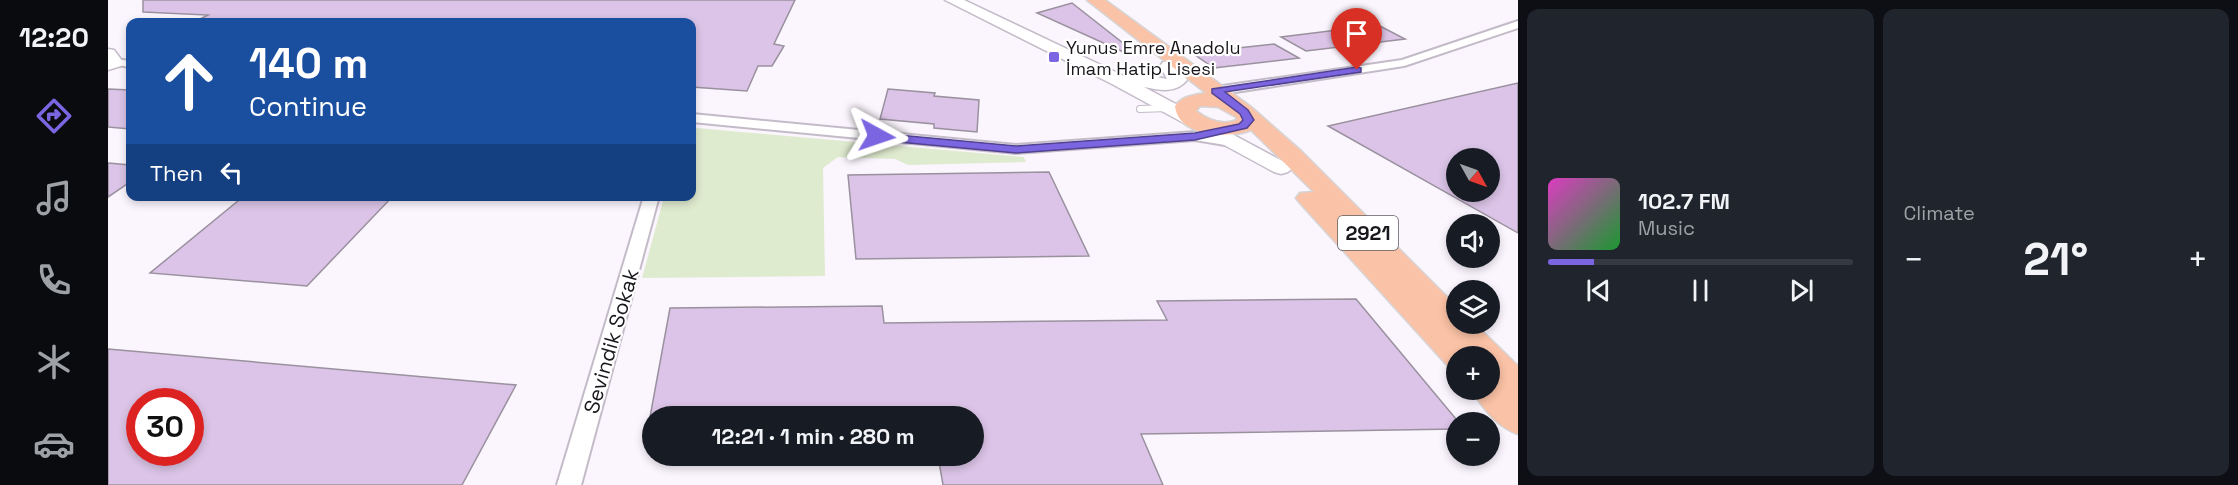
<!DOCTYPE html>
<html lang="en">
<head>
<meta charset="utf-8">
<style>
  :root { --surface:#171b24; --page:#20242c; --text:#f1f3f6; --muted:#9ea1a6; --line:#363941; --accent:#7c65e0 }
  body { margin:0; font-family:"Space Grotesk",sans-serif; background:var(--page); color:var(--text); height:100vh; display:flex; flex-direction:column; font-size:22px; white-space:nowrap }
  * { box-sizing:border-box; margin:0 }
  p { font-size:20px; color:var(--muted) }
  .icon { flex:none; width:33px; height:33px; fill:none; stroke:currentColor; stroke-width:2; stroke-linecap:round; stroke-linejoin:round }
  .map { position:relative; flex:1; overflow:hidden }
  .drawer { display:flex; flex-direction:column; gap:9px; padding:9px; background:#0d0f14; width:720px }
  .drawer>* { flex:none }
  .banner { position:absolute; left:18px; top:18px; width:570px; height:183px; border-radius:12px; box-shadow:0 3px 9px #0003; background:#1a4fa0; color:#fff; overflow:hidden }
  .needle { width:39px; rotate:130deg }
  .buttons { position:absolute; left:1338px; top:148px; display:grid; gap:12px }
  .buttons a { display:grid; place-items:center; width:54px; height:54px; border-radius:50%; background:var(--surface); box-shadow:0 3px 9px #0003; font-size:30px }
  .speed { position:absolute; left:18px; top:388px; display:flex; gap:12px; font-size:30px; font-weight:700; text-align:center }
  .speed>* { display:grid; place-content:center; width:78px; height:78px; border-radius:50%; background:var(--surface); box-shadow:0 3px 9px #0003; line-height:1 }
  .speed .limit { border:9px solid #d22; background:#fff; color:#111 }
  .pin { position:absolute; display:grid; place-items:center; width:51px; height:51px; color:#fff; margin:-62px -26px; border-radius:50% 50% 50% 0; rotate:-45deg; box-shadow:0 0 6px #0007 }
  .pin .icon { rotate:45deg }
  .me { position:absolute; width:66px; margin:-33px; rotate:95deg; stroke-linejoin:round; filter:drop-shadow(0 0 4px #0008) }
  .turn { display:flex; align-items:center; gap:21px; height:126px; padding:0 24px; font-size:27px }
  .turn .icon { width:78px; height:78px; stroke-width:2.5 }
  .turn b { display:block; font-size:42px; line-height:51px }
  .then { display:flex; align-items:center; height:57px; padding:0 24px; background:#0003; gap:12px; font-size:22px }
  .big { font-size:45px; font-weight:700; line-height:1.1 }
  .drawer .tile { flex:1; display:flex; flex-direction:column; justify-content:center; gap:9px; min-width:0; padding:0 21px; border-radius:12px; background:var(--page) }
  .song { display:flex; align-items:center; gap:18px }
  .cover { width:72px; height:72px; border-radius:9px; background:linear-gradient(135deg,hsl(310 70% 55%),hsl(130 70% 35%)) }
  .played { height:6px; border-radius:3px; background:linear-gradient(90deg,var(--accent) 15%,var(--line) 15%) }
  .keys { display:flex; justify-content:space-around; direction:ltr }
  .heat { display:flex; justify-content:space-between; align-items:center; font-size:33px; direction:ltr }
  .drawer .tiles { flex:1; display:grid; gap:9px; grid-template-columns:repeat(2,1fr) }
  .trip { position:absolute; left:534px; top:406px; width:342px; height:60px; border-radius:30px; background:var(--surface); box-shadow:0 3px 9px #0003; font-weight:700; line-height:60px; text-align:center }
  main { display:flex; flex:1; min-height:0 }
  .menu { display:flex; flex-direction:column; width:108px; justify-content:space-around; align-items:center; background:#090b0e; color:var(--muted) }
  .menu .icon { width:42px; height:42px }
  .menu .selected { color:var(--accent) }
  .menu b { font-size:27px; color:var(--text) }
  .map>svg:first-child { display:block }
</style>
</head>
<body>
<main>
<nav class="menu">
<b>12:20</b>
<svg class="icon selected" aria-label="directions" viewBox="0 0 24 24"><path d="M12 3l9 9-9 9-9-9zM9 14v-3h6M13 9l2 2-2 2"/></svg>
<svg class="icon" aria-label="music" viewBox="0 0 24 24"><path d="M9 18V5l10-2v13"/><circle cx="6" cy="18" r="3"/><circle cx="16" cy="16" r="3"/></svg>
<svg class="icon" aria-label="phone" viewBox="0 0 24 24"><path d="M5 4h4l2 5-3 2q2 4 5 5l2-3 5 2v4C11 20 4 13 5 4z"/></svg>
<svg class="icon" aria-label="climate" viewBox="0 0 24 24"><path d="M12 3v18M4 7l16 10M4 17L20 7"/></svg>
<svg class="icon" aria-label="car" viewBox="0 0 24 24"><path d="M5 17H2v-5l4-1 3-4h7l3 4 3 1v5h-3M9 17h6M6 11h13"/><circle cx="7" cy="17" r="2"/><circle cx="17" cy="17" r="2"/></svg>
</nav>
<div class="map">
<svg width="1410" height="485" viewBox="0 0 1410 485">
  <rect width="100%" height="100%" fill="#fbf5fd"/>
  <path fill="#dfebcf" d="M589 128 916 157 918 162 800 165 787 159 730 157 715 168 717 276 534 278 556 197 584 196V130Z"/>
  <g fill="#dbc4e7" stroke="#9a919e" stroke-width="1.5" fill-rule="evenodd">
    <path d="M35 0H687L666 44 676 46 664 66H650L639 91 584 87V22H86L100 15 35 12Z"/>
    <path d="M964 3 1025 51 1022 55 929 13Z"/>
    <path d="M1270 25 1297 39 1198 51 1173 37Z"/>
    <path d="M1166 44 1191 58 1106 68 1084 53Z"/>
    <path d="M1410 83V233L1220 126ZM1348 159H1382V192H1348Z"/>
    <path d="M0 89 22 90V129L0 127Z"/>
    <path d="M780 89 827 93 826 96 871 100 869 132 826 128V124L772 119Z"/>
    <path d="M0 163 22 165V182L0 197Z"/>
    <path d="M941 172 981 256 748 259 740 175Z"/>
    <path d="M136 196H285L199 286 42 273Z"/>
    <path d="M1248 299 1348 419V429L1033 434 1055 485H835L830 456H866V417H542L562 308 774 306 776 323 1059 320 1049 301Z"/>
    <path d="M0 349 408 385 354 485H0ZM32 402H82V453H32Z"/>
  </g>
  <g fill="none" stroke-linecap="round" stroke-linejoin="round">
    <defs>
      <path id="lane" d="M1032 109 1060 108"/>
      <g id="street">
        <path d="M1410 21V28L1296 66 1108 95 1102 91 1108 87 1294 60Z"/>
        <path d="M7 59 22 61V67L3 64 1 62Z"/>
        <path d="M584 114 908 145 1087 132 1128 139 1130 142 1123 146 1087 140 908 153 584 122Z"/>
        <path d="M536 196H551L473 485H449Z"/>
      </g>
      <g id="secondary">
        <path d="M837 0H856L1016 76 1024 72 1059 79 1052 66 1055 62H1067L1079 80C1068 94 1051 90 1036 87L1180 164 1184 168 1180 172 1173 174 1166 172 1004 84Z"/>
        <path d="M0 49 6 50 15 62 13 66 0 70Z"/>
      </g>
      <path id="primary" d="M979 0H997L1143 107 1193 151 1348 306V324H1367L1410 366V434C1391 428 1374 408 1364 390H1382V357H1348V368L1339 365 1192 203 1188 198 1192 193 1206 192 1143 130C1121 139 1070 137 1067 106 1074 96 1086 95 1098 93ZM1092 106 1110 107 1128 117 1129 120C1115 126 1100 120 1088 111Z"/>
    </defs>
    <use href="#lane" stroke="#c4bbc9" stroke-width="8"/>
    <use href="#street" stroke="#c4bbc9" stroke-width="4"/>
    <use href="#secondary" stroke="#c4bbc9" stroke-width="3"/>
    <use href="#primary" stroke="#d6d5d6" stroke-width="3"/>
    <use href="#lane" stroke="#fff" stroke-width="6"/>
    <use href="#street" fill="#fff" fill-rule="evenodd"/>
    <use href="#secondary" fill="#fff" fill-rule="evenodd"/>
    <use href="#primary" fill="#fac2a6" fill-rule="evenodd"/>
  </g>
  <path fill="#7c65e0" stroke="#514292" stroke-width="1.5" d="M1249 67 1253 68V72L1117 92 1140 110 1146 120 1139 128 1087 140 908 153 769 140 763 136 769 133 908 146 1087 133 1131 124 1135 120 1132 114 1104 93V89Z"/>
  <rect fill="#7c65e0" stroke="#fff" stroke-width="2" x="940" y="51" width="12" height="12" rx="3"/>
  <g text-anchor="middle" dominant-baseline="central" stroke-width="4.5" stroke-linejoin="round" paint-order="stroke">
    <g font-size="18" fill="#1a171c" stroke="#fff" text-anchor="start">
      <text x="958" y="47">Yunus Emre Anadolu<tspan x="958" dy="21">İmam Hatip Lisesi</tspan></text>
    </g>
    <rect fill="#fff" stroke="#5f5d60" stroke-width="1.5" x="1230" y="216" width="60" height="34" rx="4.5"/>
    <g font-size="20" font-weight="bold" fill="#1a171c">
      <text x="1260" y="233">2921</text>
    </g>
    <g font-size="21" fill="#1a171c" stroke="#fff">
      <text transform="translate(503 341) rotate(-74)">Sevindik Sokak</text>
    </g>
  </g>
</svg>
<div class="buttons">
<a><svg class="needle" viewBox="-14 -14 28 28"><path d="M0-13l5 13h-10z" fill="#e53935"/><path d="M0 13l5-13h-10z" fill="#9ea1a6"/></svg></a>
<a><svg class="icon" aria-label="sound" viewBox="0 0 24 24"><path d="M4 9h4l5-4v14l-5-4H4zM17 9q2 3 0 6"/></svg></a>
<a><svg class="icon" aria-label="layers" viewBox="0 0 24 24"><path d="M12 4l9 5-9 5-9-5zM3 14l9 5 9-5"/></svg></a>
<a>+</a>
<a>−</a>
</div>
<div class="speed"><div class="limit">30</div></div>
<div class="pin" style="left:1249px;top:70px;background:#d93025"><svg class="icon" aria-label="arrive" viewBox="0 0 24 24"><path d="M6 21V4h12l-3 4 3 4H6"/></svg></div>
<svg class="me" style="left:769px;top:136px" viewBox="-20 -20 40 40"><path d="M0-17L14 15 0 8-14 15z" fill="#7c65e0" stroke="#fff" stroke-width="4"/></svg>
<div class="trip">12:21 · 1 min · 280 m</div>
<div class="banner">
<div class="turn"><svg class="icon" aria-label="ahead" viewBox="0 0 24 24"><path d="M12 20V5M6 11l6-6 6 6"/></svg><div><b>140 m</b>Continue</div></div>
<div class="then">Then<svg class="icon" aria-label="left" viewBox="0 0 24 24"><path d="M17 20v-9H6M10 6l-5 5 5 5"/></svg></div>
</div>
</div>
<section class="drawer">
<div class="tiles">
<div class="tile">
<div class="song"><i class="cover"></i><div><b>102.7 FM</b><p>Music</p></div></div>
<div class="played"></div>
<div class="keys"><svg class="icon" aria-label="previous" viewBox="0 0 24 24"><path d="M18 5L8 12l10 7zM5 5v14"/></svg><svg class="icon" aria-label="pause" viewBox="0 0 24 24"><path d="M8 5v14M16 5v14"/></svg><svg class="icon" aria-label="next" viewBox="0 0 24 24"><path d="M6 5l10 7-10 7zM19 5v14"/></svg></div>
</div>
<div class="tile"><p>Climate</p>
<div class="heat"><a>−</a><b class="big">21°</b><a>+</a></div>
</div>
</div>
</section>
</main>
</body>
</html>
